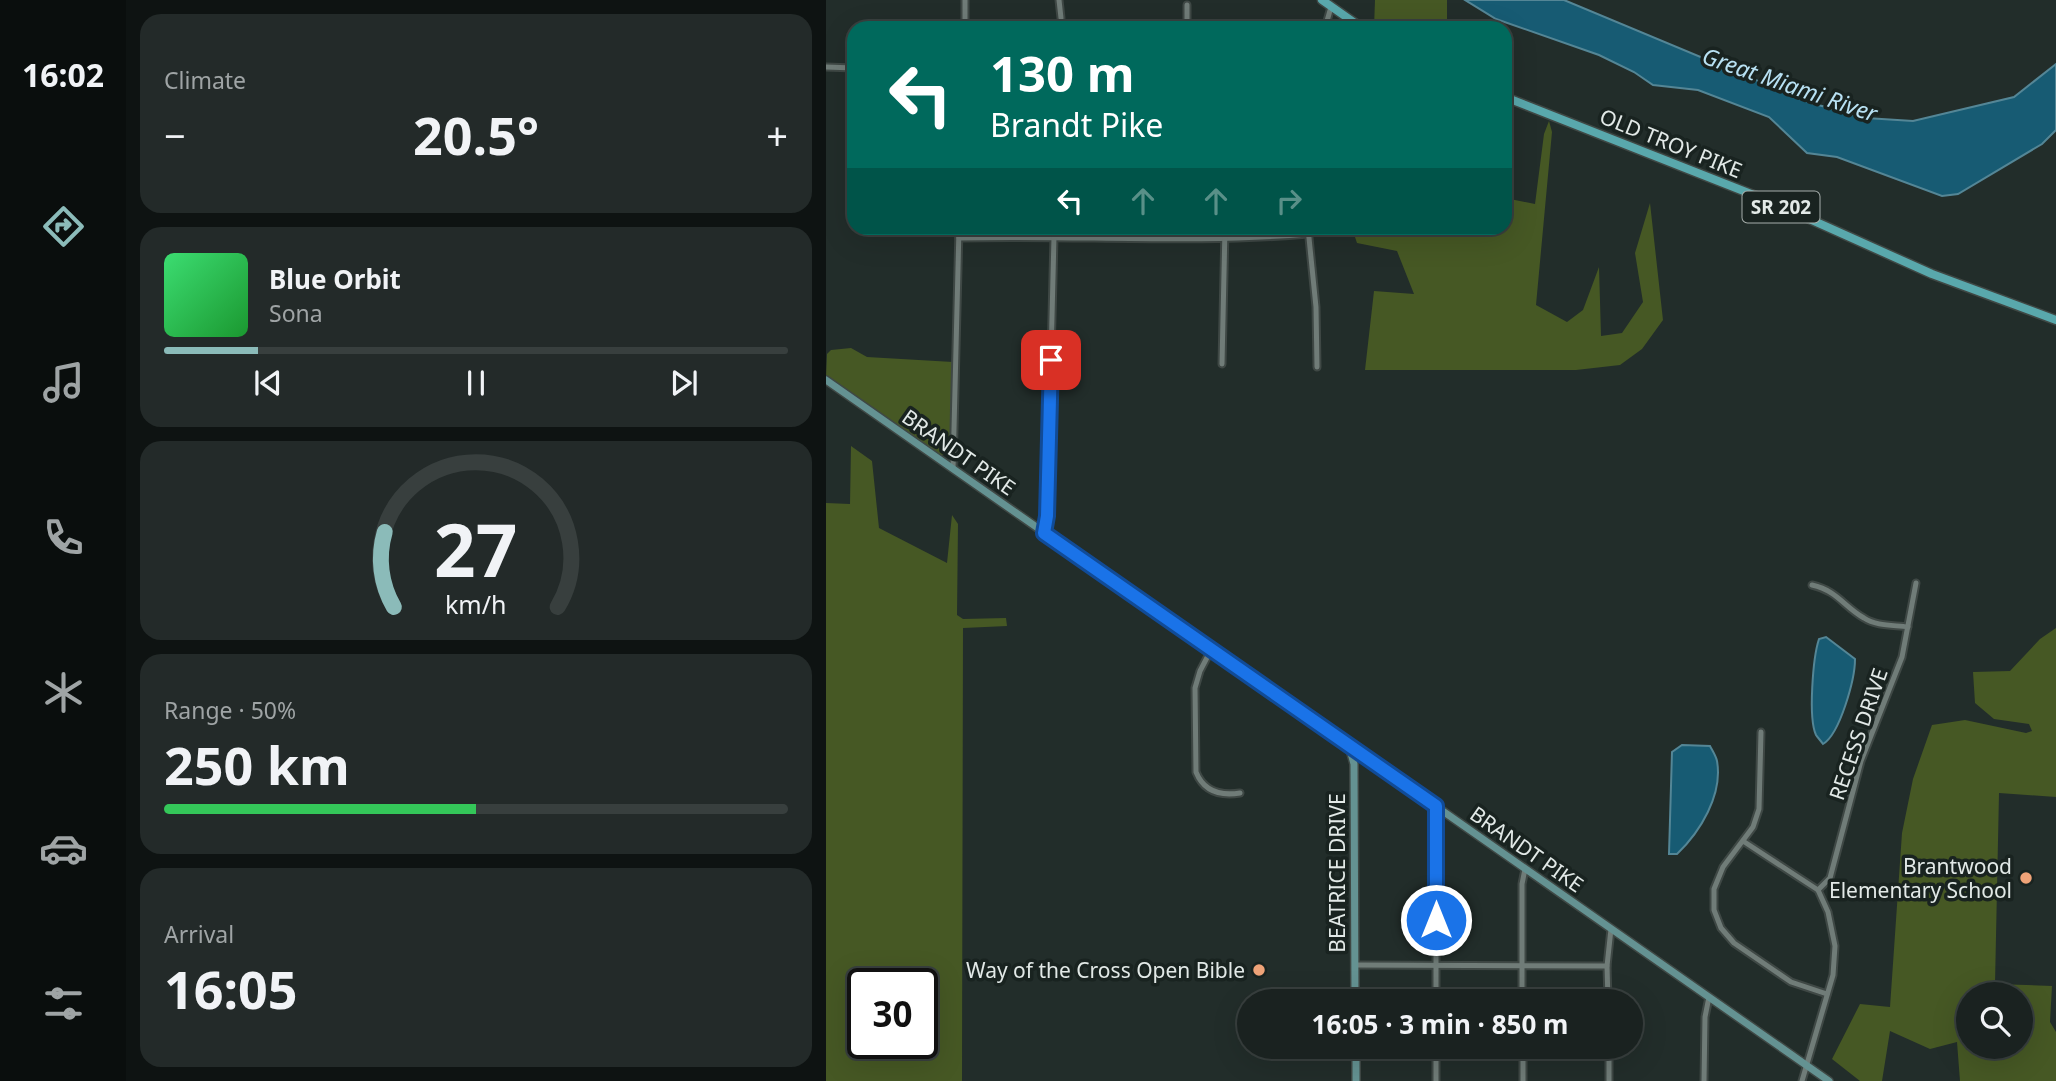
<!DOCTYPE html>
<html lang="en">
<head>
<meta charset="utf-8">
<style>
  :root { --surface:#1a2220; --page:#232a29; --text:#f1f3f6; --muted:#9fa4a5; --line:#383f3e; --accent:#8bbbb9 }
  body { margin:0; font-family:"Noto Sans",sans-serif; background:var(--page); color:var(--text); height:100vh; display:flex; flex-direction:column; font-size:26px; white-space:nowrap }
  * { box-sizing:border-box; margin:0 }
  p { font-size:23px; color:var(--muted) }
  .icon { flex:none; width:38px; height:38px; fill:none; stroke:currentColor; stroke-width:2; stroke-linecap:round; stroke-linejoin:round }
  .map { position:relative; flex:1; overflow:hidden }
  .details { display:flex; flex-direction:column; gap:14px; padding:14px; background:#0e1312; width:700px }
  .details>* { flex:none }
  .top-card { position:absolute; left:21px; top:21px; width:665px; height:214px; border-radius:21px; box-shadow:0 7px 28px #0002,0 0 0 2px var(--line); background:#00695c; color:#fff; overflow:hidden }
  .tools { position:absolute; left:1130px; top:982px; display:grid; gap:14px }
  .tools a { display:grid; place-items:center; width:77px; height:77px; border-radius:50%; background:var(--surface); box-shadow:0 7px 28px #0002,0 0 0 2px var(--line); font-size:35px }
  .speed { position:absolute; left:21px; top:968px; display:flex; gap:14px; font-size:35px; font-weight:700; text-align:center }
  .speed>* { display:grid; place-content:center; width:91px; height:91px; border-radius:50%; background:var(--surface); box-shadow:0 7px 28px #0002,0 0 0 2px var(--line); line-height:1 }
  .speed .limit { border:4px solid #111; border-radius:10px; background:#fff; color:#111 }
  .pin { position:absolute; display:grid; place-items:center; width:60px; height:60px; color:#fff; margin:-30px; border-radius:14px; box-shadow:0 4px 10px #0006 }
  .me { position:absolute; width:77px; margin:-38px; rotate:0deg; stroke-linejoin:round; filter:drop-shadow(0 0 5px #0008) }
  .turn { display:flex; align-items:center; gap:24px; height:147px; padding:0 28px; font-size:32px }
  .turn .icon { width:91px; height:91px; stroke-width:2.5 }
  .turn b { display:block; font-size:49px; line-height:60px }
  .lanes { display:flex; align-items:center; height:66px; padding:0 28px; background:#0003; justify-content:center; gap:35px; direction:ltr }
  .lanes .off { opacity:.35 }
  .big { font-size:52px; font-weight:700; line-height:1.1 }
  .details .tile { flex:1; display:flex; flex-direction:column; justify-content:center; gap:10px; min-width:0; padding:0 24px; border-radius:21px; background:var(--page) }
  .details .dial { align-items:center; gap:0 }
  .dial svg { height:182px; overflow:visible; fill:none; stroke:var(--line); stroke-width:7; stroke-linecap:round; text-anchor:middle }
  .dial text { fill:var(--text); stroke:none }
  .song { display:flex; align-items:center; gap:21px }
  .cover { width:84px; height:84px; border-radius:10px; background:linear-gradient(135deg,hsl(140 70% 55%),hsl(130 70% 35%)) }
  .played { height:7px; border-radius:4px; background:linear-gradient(90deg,var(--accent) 15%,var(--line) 15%) }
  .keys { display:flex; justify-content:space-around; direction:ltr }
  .heat { display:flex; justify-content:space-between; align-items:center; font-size:38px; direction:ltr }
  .charge { height:10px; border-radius:5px; background:linear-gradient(90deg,#34c759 50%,var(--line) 0) }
  .trip { position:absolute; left:411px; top:989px; width:406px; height:70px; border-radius:35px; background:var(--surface); box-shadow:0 7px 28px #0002,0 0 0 2px var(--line); font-weight:700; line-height:70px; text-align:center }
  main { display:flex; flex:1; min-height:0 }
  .dock { display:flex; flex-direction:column; width:126px; justify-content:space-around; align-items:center; background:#0a0e0d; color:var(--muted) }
  .dock .icon { width:49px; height:49px }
  .dock .on { color:var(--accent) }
  .dock b { font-size:32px; color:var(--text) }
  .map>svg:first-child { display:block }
</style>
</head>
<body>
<main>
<nav class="dock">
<b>16:02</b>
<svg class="icon on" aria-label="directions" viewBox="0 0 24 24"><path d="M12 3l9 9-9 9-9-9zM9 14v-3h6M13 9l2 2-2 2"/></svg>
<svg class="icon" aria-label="music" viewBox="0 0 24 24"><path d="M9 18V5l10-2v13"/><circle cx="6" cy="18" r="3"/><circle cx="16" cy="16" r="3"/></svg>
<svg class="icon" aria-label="phone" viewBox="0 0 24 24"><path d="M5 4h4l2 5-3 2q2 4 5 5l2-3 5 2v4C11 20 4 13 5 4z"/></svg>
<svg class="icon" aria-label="climate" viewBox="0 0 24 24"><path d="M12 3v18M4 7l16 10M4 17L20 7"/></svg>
<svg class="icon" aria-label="car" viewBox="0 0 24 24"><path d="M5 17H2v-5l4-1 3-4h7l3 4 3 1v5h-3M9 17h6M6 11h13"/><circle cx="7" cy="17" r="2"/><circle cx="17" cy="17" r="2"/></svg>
<svg class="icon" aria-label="filters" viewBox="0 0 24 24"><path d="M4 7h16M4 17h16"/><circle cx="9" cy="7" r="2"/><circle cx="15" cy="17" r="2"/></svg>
</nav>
<section class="details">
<div class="tile"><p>Climate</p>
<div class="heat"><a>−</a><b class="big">20.5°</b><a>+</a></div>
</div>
<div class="tile">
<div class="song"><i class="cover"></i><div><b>Blue Orbit</b><p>Sona</p></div></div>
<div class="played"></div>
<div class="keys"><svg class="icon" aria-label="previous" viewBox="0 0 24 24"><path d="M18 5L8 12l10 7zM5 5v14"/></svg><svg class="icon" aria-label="pause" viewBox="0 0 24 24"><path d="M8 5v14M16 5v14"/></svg><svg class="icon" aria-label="next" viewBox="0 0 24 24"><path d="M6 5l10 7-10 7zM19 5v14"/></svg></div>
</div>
<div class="tile dial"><svg viewBox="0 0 100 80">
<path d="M14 69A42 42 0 1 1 86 69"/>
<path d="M14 69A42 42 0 0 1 10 36" stroke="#8bbbb9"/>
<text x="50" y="56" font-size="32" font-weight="700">27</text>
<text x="50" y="72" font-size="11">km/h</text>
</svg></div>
<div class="tile"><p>Range · 50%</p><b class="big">250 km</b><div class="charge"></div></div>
<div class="tile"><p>Arrival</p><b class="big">16:05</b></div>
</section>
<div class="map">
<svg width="1230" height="1081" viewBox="0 0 1230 1081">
  <rect width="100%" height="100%" fill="#222d2a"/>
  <g fill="#465824" fill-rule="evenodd">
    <path d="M549 0H621V28H548Z"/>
    <path d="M723 121 726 132 710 305 741 322 757 310 773 267 775 336 796 333 817 302 809 253 824 203 837 320 816 349 794 365 750 370H539L548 291 588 294 571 251 531 243 526 228H679V198L709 204 718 134Z"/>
    <path d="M25 348 41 357 127 362 125 442 123 452 114 456 0 377 1 354 5 350Z"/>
    <path d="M25 446 46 461 53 528 121 563 126 515 132 524 131 615 137 619 180 618 181 626 137 628 136 1081H0V503L24 504ZM37 984H96V1043H37Z"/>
    <path d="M1230 628V797L1173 793 1169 984 1226 986 1224 1022 1230 1032V1081H1134L1131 1042 1104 1049 1064 1031 1056 1081H1034L1006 1059 1034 1004 1064 1007 1076 833 1087 779 1106 725 1139 720 1200 733 1206 731 1203 724 1168 719 1149 703 1147 672 1184 671 1214 639ZM1143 994H1195V1046H1143Z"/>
  </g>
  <g fill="#175b73" stroke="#548696" stroke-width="2">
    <path d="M639 0H738L985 103 1040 118 1087 121 1188 97 1230 64V130L1216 144 1132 194 1116 196 1011 157 981 153 943 117 872 90 827 85 808 72 773 55 670 19Z"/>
    <path d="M1000 637 1029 659C1029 679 1014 734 997 744 995 741 992 738 990 735 982 718 987 657 993 639Z"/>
    <path d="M856 745 884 746C886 750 890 756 891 761 897 795 874 832 851 854H843L846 752Z"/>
  </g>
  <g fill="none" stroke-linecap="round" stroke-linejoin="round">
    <defs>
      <g id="street">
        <path d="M233 0 235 18"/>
        <path d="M139 28V0"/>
        <path d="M361 28V5"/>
        <path d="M499 28 505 7"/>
        <path d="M0 67 28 68"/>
        <path d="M482 228 490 307 491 367"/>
        <path d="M133 238C249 235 366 244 482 234"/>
        <path d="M396 364 399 228"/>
        <path d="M127 469 133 228"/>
        <path d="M218 533 221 516 228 237"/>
        <path d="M986 585C1012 591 1017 606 1038 618 1050 626 1067 625 1082 627"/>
        <path d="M385 650 374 671 369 688 370 772C378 792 395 796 414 793"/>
        <path d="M935 732 933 809 927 827 897 867 888 889V910L895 928 908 943 965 982 1001 994"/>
        <path d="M610 806V1001"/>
        <path d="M917 841 992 890 1002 912 1009 946 1007 975 976 1081"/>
        <path d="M992 890 1004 878 1035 761 1076 657 1090 583"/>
        <path d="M529 965 781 966"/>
        <path d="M696 1001V884L699 869"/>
        <path d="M782 1001 781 966 785 929"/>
        <path d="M610 1046V1081"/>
        <path d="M697 1046V1081"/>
        <path d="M783 1046V1081"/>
        <path d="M878 1081 879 1017 883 997"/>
      </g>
      <g id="secondary">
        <path d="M0 380 1003 1081"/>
        <path d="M523 746 528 764 529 1001"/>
        <path d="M530 1046V1081"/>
      </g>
      <g id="primary">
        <path d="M496 0 536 28"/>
        <path d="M679 97 948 203 1106 274 1230 320"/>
      </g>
    </defs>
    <use href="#street" stroke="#3f4845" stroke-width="9"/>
    <use href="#secondary" stroke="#3f4845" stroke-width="10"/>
    <use href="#primary" stroke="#3f4845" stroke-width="11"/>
    <use href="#street" stroke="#707c78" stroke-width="5"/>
    <use href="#secondary" stroke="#649292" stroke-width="7"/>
    <use href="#primary" stroke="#59a8ac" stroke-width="8"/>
  </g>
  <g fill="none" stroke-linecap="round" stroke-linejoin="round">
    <defs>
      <path id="route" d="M225 360 221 516 218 533 610 806V920"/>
    </defs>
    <use href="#route" stroke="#114b97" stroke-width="18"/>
    <use href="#route" stroke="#1a73e8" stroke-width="12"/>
  </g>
  <g fill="#efa378" stroke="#192320" stroke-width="2.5">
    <circle cx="1200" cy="878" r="7"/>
    <circle cx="433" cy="970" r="7"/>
  </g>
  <g text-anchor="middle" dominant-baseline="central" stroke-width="7" stroke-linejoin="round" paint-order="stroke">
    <rect fill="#192320" stroke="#a6aeab" stroke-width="2" x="916.5" y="191.5" width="77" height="31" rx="5"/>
    <g font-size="19" font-weight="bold" fill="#e2e9e7">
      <text x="955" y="207">SR 202</text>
    </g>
    <g font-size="21" fill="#e2e9e7" stroke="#192320">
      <text transform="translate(845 143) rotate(22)">OLD TROY PIKE</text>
      <text transform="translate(133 452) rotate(35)">BRANDT PIKE</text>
      <text transform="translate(1032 734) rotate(-71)">RECESS DRIVE</text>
      <text transform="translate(701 849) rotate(35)">BRANDT PIKE</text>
      <text transform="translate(511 873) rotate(-90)">BEATRICE DRIVE</text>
    </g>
    <g font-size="21" fill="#e2e9e7" stroke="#192320" text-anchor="end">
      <text x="1186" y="866">Brantwood<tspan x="1186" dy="24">Elementary School</tspan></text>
      <text x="419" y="970">Way of the Cross Open Bible</text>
    </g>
    <g font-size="23" font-style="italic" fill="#b8e1f3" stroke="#192320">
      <text transform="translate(964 84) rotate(19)">Great Miami River</text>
    </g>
  </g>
</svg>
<div class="tools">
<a><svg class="icon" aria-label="search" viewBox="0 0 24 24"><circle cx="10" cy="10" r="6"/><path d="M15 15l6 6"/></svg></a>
</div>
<div class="speed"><div class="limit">30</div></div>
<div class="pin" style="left:225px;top:360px;background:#d93025"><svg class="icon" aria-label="arrive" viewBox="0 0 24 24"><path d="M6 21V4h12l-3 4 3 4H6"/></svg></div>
<svg class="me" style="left:610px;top:920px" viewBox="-20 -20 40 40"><circle r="17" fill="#1a73e8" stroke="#fff" stroke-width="3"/><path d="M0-11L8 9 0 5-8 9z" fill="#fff"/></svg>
<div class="trip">16:05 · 3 min · 850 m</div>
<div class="top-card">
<div class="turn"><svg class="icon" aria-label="left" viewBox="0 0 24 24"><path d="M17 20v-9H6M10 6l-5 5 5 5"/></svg><div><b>130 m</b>Brandt Pike</div></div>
<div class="lanes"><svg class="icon" aria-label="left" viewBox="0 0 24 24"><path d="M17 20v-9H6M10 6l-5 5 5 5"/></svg><svg class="icon off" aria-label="ahead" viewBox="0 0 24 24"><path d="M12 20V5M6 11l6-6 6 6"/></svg><svg class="icon off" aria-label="ahead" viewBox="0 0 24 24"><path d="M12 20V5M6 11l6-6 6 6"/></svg><svg class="icon off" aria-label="right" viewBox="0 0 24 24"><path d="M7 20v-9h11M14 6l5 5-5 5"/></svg></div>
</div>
</div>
</main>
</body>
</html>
